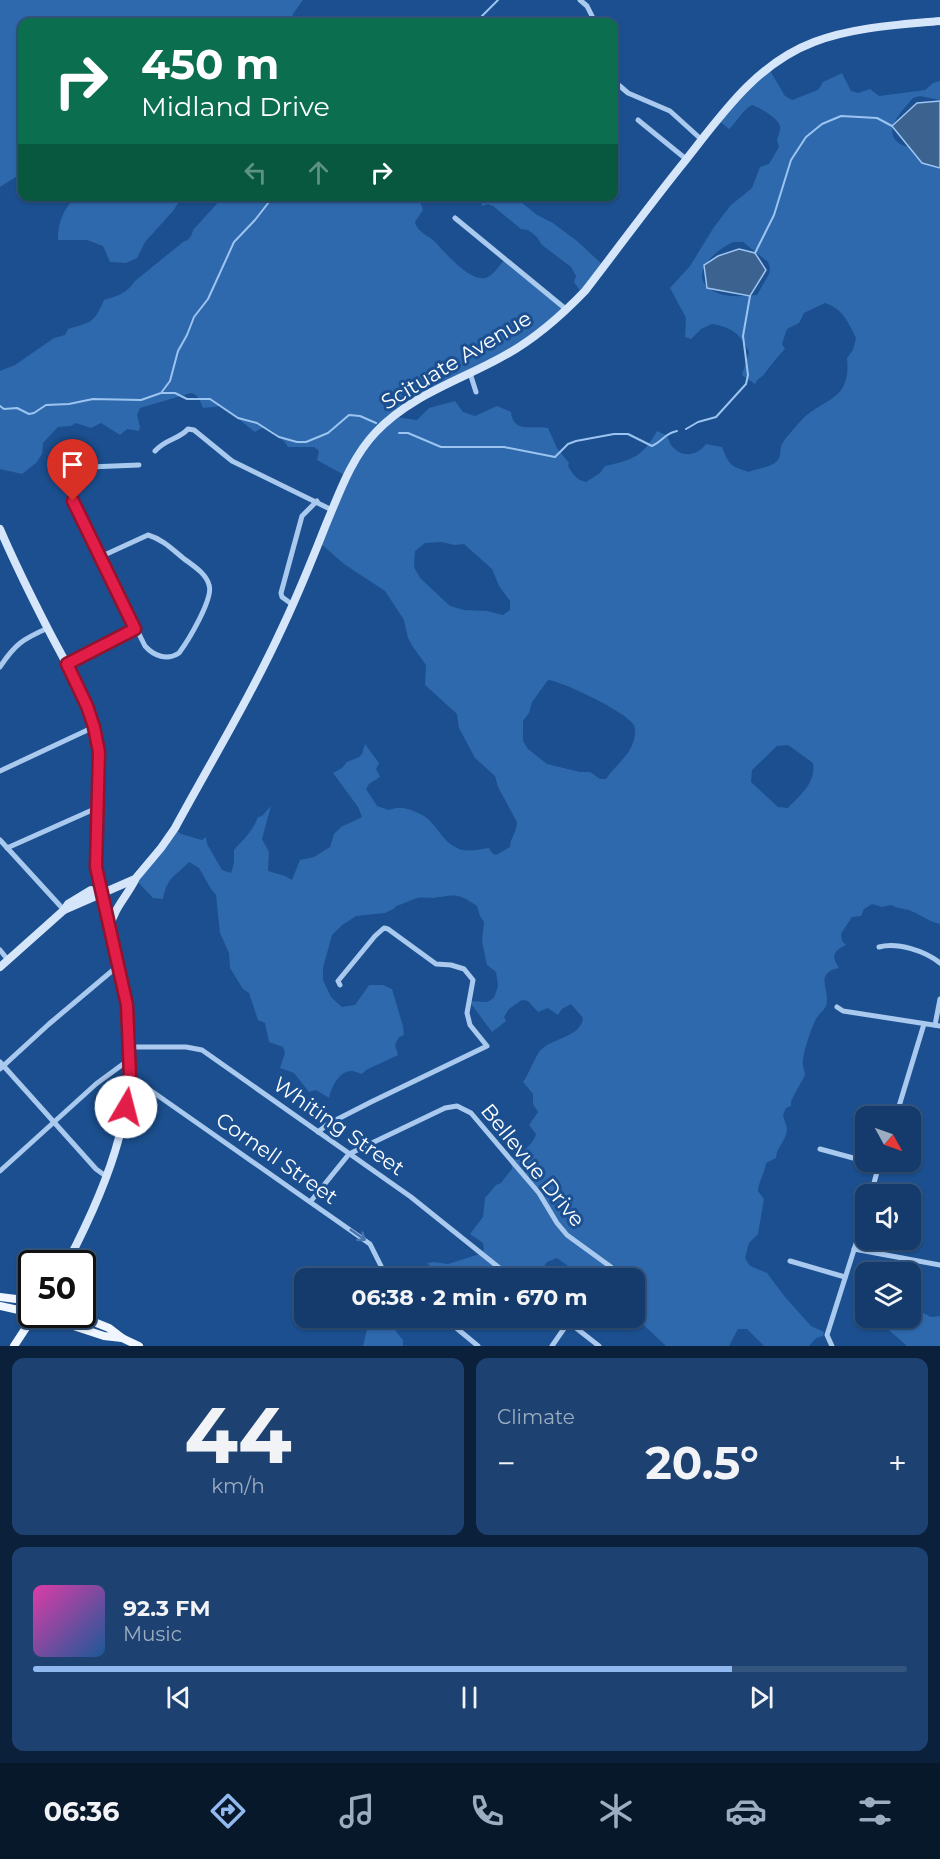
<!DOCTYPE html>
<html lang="en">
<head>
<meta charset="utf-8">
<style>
  :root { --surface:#143b6b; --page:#1d4271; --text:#f1f3f6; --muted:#9dadc1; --line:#33557e; --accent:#90b9f0 }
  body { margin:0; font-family:Montserrat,sans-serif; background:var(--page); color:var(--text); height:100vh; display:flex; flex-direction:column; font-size:22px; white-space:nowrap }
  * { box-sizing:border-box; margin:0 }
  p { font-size:20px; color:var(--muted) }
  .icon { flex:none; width:33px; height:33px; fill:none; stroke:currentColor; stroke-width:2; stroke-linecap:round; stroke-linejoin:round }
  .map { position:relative; height:1346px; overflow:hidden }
  .sheet { display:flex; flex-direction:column; gap:12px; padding:12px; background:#0b203b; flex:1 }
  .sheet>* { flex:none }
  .hud { position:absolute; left:18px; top:18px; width:600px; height:183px; border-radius:12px; box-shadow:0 2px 4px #0004,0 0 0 2px var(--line); background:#0b6e4f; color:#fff; overflow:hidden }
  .needle { width:39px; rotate:130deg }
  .controls { position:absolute; left:855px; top:1106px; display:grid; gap:12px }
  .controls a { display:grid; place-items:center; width:66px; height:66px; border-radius:12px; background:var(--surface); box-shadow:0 2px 4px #0004,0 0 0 2px var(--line); font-size:30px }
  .speed { position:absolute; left:18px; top:1250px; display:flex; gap:12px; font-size:30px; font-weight:700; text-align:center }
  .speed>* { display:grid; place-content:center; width:78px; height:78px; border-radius:50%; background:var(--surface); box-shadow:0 2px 4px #0004,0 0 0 2px var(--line); line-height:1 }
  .speed .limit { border:3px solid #111; border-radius:9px; background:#fff; color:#111 }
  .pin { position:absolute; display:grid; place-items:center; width:51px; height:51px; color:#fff; margin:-62px -26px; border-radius:50% 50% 50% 0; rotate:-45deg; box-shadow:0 0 6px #0007 }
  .pin .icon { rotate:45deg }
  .me { position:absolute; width:66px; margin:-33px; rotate:8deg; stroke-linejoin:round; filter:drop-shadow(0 0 4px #0008) }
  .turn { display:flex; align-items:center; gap:21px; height:126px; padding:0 24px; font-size:27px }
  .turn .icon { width:78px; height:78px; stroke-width:2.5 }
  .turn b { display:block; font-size:42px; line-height:51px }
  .lanes { display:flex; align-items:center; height:57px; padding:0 24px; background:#0003; justify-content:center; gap:30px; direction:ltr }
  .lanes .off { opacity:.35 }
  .big { font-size:45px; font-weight:700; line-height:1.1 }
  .sheet .widget { flex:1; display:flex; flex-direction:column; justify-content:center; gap:9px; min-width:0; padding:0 21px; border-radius:12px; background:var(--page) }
  .sheet .dial { align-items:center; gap:0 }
  .dial b { font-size:78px; line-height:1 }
  .song { display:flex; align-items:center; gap:18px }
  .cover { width:72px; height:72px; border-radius:9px; background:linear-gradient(135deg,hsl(320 70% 55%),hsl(210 70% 35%)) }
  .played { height:6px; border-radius:3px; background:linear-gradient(90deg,var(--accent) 80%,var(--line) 80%) }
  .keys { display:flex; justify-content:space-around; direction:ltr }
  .heat { display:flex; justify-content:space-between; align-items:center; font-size:33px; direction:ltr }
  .sheet .tiles { flex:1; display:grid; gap:12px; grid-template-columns:1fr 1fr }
  .widget:last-child { grid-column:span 2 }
  .trip { position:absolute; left:294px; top:1268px; width:351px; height:60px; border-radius:12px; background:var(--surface); box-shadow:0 2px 4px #0004,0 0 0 2px var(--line); font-weight:700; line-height:60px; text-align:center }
  .menu { display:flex; height:96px; justify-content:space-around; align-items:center; background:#08182b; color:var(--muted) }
  .menu .icon { width:42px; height:42px }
  .menu .active { color:var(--accent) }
  .menu b { font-size:27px; color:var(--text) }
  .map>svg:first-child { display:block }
</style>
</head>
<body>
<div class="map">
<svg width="940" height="1346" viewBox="0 0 940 1346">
  <rect width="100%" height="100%" fill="#1b4f8f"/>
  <g fill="#2e69ad" fill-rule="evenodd">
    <path d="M0 0H303L293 14 291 22H22V173L0 187Z"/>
    <path d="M769 69 785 96 792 100 818 90 823 82 842 73 851 91 858 93 870 89 879 96 925 90 933 83 940 81V100L920 96 913 98C903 110 879 133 902 145 907 147 912 147 916 149 924 152 933 160 940 165V924C927 921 920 914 909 910 901 908 899 909 891 905L882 907 872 904 864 909 861 916 852 917 841 934 842 941 846 945C833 951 831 956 839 968 813 973 831 990 826 1006 824 1011 817 1015 815 1021 811 1030 803 1052 803 1062 802 1066 805 1071 805 1075L791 1101V1106L786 1108 783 1115C784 1119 787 1126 787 1130 786 1141 776 1148 776 1158L766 1163C765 1173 759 1180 758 1191L764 1199 758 1234 749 1243 745 1258 750 1266 767 1273 785 1297 811 1326 824 1332 823 1336 816 1338 809 1346H764L747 1329H738L729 1346H666L635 1317 634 1278H585L571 1273 568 1266 557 1258 547 1262 541 1271 545 1278H538L535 1275 529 1274 525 1278H441L427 1263 434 1262 448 1264 480 1254 484 1250 483 1243 470 1234 483 1217 485 1198 496 1185 501 1183 512 1169 511 1158C520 1156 534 1143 536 1134L529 1125 538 1112 533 1104V1094L523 1082C530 1073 535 1054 543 1048 555 1038 581 1036 583 1018L571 1004 562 1009 558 1015 548 1008 538 1012 528 1001 522 1000 509 1009 504 1017 506 1021 492 1032 469 1001 487 1002 494 998 498 986 496 972 487 965 482 941 484 922 480 916 477 906C457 892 455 895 433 898 428 898 423 897 418 898 411 899 405 904 396 906L395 908 385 913 356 916 341 926 332 935 323 968V980L331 997 342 1007 355 1005 369 985H383L392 989 403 1026 404 1035 399 1037 395 1045 398 1055 366 1070 362 1074C358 1073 355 1071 351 1071 339 1071 331 1088 329 1098L316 1090 309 1092 294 1073 280 1068 285 1053 283 1047 269 1042 265 1023 258 1020 249 993 243 989 230 968 229 953 220 933 216 895 211 889 199 868 189 862C174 877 167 878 163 899L153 898 135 879 173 828 181 834 202 840 206 837 207 844 222 870 231 873 234 863V850C244 839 253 831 258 817L262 816 271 806 262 839 269 852 268 871 285 876 292 880 300 860 314 857 330 847 334 834 341 827 362 817 358 807 333 773 342 768 347 762 359 757 362 754 365 744 379 763 376 769 380 777 369 784 366 789 377 806 389 810C398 807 401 807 411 810 418 813 425 815 431 822 440 831 444 842 457 848 467 853 479 849 489 848L492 853 496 855 510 847C510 838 517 832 517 822L498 787 495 776 475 758 459 728 457 714 425 685 426 665 413 647 408 638 404 620 385 591 344 564 320 543 346 476 317 460 319 451 314 447H288C285 441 272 428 265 428 261 428 258 430 255 432L222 406 203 408C200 401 199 395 191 393L140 408 137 415 140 427 139 431 127 429 120 435 101 423 91 428 76 423 71 426 58 427 43 443 42 454 36 463 22 474 0 469V371L15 365 54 338 65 335 68 329C92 322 94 323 104 300 118 296 127 293 135 281L183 242C189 240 192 236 193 230L224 196 432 197 428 201 422 198 420 201 423 210 415 222C418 234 430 235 437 244 446 254 470 281 485 278 493 277 500 264 505 259L566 310 535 337 454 381 395 417 417 420 429 408 455 401 463 412 475 416 497 406 511 412C513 434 535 425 548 428L557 448 569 463 568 466C573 474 576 480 586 482L600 473 605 466C633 460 643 456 657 431 660 433 664 433 666 436 669 438 669 442 671 445 681 458 696 457 706 444L722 447C729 465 730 466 749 472 758 468 771 468 778 460 781 455 780 451 781 446 784 439 793 430 798 424 820 397 852 404 847 358L853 350 856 338C848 322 843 309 825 303L804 313 799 323 787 329 782 344 785 349C777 357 771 365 765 373 762 378 758 377 755 384L742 375 749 352C741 334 731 327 712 324L701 329 691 339 685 337 686 318 670 288 690 266 714 227 731 205 752 188 760 167 769 164 779 147 777 140C778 136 781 130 780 126 777 117 760 108 752 105 742 110 737 122 729 129L718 120ZM734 242H743L768 262 770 268 769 274 757 295C744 296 728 298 715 292 684 277 716 249 734 242ZM441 542 455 545 464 544 492 569 499 586 510 601V610L503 615 487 611 464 610 450 606 420 578 414 567 415 551 425 543ZM548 680C562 681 626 712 633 724 635 727 635 729 635 733 634 753 616 764 606 779H600L590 772H580L547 764 528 749 523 741V721L529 713 532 702ZM788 745 813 763C816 783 801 794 788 808L778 807 751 782 752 770 777 746Z"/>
    <path d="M75 197V196L182 197 173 211 145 242 137 258 126 263 110 262 103 246 87 240H58C58 221 63 211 75 197Z"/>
    <path d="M480 197H515L537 215 553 223 577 241 604 266 582 293 574 282 576 276 571 267 542 245 537 237 528 230 521 229 493 206 488 204 482 206Z"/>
    <path d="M911 1309H922L923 1313 931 1317 940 1316V1346H907L889 1330 893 1317H910Z"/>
    <path d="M370 1317H390L397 1333 403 1340V1346H363Z"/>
  </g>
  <g fill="#3c6290" stroke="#9cc4f0" stroke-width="1.5">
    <path d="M940 101V168L922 163 892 126 917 103Z"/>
    <path d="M739 249 755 253 766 270 750 296 707 288 704 265 718 256Z"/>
  </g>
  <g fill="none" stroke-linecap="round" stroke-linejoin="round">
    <g stroke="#9cc4f0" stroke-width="2">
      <path d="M476 22 498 0"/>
      <path d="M755 253 774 215 791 160 806 137 822 124 841 116 877 118 892 126"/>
      <path d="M162 393H175L187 399H210L238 418 257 423 279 437 297 442H306L328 433 349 415 360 416 376 423"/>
      <path d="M0 406 4 409 17 408 29 414 34 413 46 405 69 404 93 399 141 400 161 393 170 381 178 351 187 335 194 317 208 299 234 242 255 220 269 202 271 196"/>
      <path d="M686 429 698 422 716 417 746 384 748 375 743 336 750 296"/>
      <path d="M399 433H408L441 447H504L555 457 568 444 576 441 614 434H628L652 446C663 441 665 433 677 431"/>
    </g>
    <g stroke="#a9c9ee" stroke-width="5">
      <path d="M580 0 587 6 595 22"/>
      <path d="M614 81 628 93 670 111 702 140"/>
      <path d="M638 120 686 159"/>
      <path d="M455 218 567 310"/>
      <path d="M470 373 476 392"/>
      <path d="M155 451C167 438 178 440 188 429L194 430 232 461 332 510"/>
      <path d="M100 557 148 535C162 539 172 549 183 558 192 565 206 573 209 585 214 598 188 641 179 653 167 661 154 656 145 646L73 501 74 484 85 469 89 467 139 465"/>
      <path d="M293 605 282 597 281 593 302 516 317 501"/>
      <path d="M67 664 135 629"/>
      <path d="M0 667C15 644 23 639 48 628"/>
      <path d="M0 771 94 727"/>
      <path d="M0 840 64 910"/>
      <path d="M7 848 99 807"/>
      <path d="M879 947C898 942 925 951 940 963"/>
      <path d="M0 950 8 960"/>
      <path d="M837 1007 843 1011 940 1026"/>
      <path d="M935 1025 940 999"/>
      <path d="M129 1047H186L202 1050 411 1197 512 1278"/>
      <path d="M0 1062 96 1169 107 1177"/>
      <path d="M0 1069 49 1024 119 965"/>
      <path d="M130 1076 370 1244 383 1270 393 1278"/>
      <path d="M896 1116 924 1024"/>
      <path d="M318 1132 328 1124 371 1102 487 1046 470 1025 467 1013 473 980 464 969 451 965 436 964 388 929 384 928 375 936 338 981 340 985"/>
      <path d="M820 1149 879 1165"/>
      <path d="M0 1171 96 1084 130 1059"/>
      <path d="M871 1194 880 1161"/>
      <path d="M311 1201 349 1154 445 1108 457 1106 471 1113 539 1193 557 1223 567 1235 611 1267"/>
      <path d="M854 1249 940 1265"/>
      <path d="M790 1261 845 1277"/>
      <path d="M443 1317 478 1346"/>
      <path d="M562 1317 599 1346"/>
      <path d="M552 1346 572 1317"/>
      <path d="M832 1346 827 1335 866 1212"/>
    </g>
    <g stroke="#d6e6fa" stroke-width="8">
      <path d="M0 529C15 564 32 598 49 631 65 662 84 692 94 726 107 773 92 822 97 870 101 913 119 959 126 1003 142 1099 111 1179 67 1263"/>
      <path d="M64 910 135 879 161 848 175 828C212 760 252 694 284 624 299 592 312 560 325 527 339 494 351 458 376 432 410 396 458 381 500 358 533 341 560 317 585 291 619 247 651 203 685 161 722 114 756 64 814 42 854 27 898 25 940 21"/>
      <path d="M110 927C114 908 127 896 135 880"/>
      <path d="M0 967 64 910 68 904 91 890 101 893"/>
    </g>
    <g stroke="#f0f6ff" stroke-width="8">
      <path d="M0 1297 32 1301"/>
      <path d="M0 1306 32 1313"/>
      <path d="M37 1314 104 1336 122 1338"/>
      <path d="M74 1314 109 1328 122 1338 139 1346"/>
      <path d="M14 1346 35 1314"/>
    </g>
  </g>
  <defs><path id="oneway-shaft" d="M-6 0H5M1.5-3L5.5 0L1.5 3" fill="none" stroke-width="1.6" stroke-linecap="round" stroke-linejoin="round" transform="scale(1.5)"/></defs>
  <use stroke="#4674ac" href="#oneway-shaft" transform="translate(358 1235) rotate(35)"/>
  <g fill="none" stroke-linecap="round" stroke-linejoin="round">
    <defs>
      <path id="route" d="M73 501 135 629 67 664 87 706 94 727 99 752 96 867 127 1005 130 1076 126 1107"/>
    </defs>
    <use href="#route" stroke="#92132f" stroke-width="15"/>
    <use href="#route" stroke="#e11d48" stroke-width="10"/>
  </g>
  <g text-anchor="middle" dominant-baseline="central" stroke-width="6" stroke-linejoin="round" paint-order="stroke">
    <g font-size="21" fill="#fff" stroke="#1b4f8f">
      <text transform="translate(456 360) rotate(-31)">Scituate Avenue</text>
      <text transform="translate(339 1126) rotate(35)">Whiting Street</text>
      <text transform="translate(277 1158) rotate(35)">Cornell Street</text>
      <text transform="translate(533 1165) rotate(51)">Bellevue Drive</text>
    </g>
  </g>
</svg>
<div class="controls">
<a><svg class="needle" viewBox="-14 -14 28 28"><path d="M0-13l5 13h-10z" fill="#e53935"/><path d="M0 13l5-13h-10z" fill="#9dadc1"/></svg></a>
<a><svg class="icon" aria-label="sound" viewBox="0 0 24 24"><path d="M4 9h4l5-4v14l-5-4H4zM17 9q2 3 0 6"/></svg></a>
<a><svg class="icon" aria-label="layers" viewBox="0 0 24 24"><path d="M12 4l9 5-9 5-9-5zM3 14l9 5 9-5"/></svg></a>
</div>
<div class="speed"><div class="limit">50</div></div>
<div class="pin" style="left:73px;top:501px;background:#d93025"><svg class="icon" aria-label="arrive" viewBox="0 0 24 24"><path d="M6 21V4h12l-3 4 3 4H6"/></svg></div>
<svg class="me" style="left:126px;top:1107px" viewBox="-20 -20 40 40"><circle r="19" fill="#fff"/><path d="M0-13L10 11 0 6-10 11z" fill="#e11d48"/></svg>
<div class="trip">06:38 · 2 min · 670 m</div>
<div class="hud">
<div class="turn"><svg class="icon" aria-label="right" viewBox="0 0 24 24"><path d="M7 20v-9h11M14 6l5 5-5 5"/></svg><div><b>450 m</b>Midland Drive</div></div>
<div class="lanes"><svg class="icon off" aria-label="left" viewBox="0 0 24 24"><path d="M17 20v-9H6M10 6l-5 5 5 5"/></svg><svg class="icon off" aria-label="ahead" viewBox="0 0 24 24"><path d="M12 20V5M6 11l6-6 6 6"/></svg><svg class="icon" aria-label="right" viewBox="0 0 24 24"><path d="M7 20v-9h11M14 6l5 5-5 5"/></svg></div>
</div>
</div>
<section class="sheet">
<div class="tiles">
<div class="widget dial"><b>44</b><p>km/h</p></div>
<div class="widget"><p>Climate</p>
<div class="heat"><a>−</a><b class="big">20.5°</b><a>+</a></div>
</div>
<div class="widget">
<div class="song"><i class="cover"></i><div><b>92.3 FM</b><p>Music</p></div></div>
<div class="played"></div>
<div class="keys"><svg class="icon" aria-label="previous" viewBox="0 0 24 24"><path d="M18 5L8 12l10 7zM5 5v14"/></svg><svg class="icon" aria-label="pause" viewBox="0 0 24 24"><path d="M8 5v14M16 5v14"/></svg><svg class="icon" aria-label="next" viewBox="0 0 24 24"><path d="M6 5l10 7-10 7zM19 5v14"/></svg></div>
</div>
</div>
</section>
<nav class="menu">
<b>06:36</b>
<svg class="icon active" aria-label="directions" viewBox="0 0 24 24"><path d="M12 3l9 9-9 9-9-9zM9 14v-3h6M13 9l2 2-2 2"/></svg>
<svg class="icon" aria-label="music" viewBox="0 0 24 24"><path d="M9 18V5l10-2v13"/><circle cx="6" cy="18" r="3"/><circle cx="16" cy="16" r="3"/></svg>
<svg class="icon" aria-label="phone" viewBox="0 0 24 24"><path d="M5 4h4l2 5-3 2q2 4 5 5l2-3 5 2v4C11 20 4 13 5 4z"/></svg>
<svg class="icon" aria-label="climate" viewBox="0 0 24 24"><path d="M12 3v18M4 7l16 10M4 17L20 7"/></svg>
<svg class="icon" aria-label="car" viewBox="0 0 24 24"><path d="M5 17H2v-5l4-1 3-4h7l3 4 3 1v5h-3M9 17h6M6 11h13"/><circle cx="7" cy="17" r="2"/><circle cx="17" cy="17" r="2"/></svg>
<svg class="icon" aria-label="filters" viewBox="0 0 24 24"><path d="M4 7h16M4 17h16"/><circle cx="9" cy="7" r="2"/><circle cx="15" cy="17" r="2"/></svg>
</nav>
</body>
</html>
